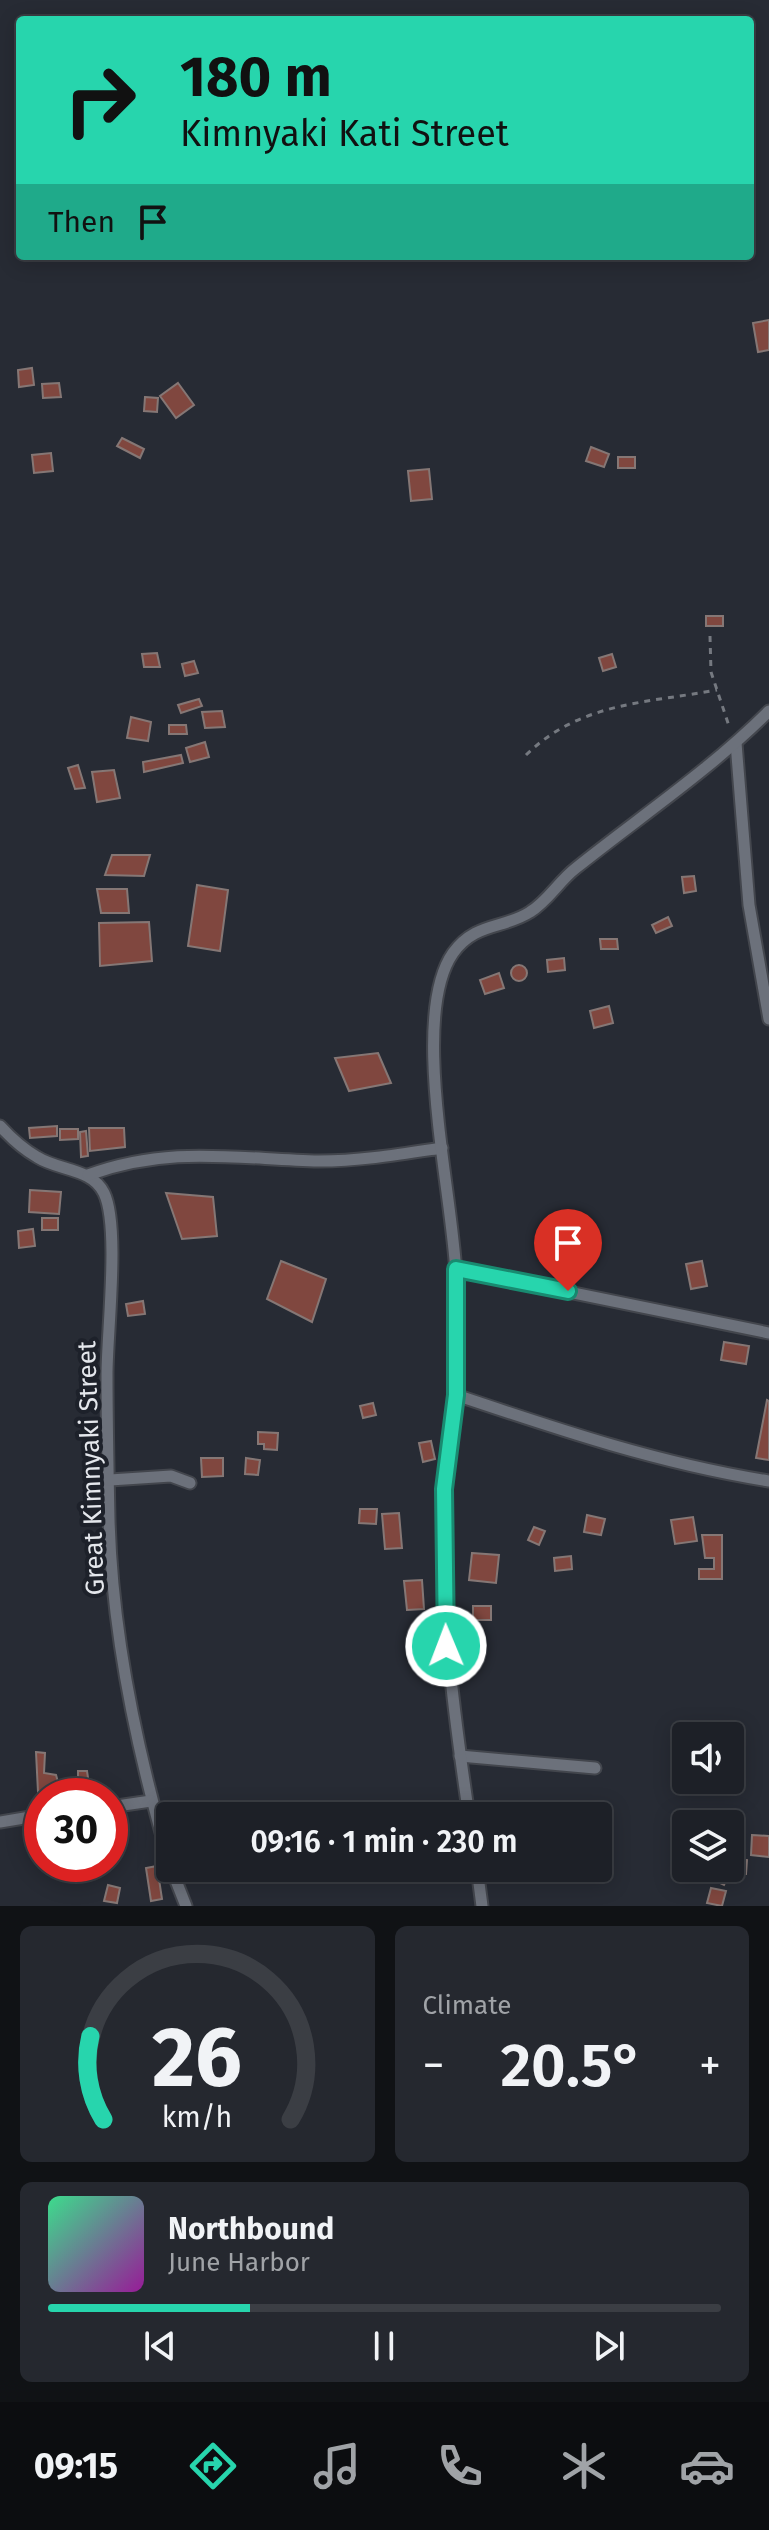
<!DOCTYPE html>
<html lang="en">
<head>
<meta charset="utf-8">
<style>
  :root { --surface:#1d2027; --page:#25282f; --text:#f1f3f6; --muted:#a0a3a7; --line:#3b3e44; --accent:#27d5ad }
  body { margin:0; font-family:"Fira Sans",sans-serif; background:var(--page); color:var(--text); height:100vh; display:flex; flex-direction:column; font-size:30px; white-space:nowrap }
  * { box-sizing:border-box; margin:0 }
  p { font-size:26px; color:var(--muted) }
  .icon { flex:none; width:44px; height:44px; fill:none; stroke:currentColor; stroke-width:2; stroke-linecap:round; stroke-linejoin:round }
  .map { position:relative; height:1906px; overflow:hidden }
  .drawer { display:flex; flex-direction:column; gap:20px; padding:20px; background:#101215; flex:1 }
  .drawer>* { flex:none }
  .banner { position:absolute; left:16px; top:16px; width:738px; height:244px; border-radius:8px; box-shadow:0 4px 20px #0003,0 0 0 2px var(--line); background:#27d5ad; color:#111; overflow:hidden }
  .controls { position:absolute; left:672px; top:1722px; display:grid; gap:16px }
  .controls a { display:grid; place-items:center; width:72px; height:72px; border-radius:8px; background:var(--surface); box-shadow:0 4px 20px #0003,0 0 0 2px var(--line); font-size:40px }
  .speed { position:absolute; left:24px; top:1778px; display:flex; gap:16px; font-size:40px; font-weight:700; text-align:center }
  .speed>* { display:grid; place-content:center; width:104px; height:104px; border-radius:50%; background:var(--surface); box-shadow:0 4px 20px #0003,0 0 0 2px var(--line); line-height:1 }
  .speed .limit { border:12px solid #d22; background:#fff; color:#111 }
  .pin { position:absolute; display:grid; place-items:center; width:68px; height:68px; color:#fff; margin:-82px -34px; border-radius:50% 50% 50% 0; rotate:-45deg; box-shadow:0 0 8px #0007 }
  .pin .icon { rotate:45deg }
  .me { position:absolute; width:88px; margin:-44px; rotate:359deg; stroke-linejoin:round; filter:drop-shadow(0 0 6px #0008) }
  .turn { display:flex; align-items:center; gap:28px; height:168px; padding:0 32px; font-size:36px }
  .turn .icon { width:104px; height:104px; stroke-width:2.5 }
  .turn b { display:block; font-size:56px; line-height:68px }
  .then { display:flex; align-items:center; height:76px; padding:0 32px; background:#0003; gap:16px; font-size:30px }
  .big { font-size:60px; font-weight:600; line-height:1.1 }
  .drawer .card { flex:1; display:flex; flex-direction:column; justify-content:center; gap:12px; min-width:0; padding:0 28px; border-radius:12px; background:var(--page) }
  .drawer .dial { align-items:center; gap:0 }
  .dial svg { height:208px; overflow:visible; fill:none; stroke:var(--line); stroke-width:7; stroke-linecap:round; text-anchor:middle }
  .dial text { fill:var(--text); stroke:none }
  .song { display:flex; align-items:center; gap:24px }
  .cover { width:96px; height:96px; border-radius:12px; background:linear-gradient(135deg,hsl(150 70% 55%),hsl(300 70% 35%)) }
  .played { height:8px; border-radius:4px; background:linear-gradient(90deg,var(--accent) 30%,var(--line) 30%) }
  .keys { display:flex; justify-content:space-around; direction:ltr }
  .heat { display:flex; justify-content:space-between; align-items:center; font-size:44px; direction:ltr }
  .drawer .tiles { flex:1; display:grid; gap:20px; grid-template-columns:1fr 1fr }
  .card:last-child { grid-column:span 2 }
  .trip { position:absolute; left:156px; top:1802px; width:456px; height:80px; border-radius:8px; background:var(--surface); box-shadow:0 4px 20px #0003,0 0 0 2px var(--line); font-weight:600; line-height:80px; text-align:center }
  .tab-bar { display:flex; height:128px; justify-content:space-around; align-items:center; background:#0c0d10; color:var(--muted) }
  .tab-bar .icon { width:56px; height:56px }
  .tab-bar .selected { color:var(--accent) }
  .tab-bar b { font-size:36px; color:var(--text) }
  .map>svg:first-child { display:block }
</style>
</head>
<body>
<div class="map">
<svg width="769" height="1906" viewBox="0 0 769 1906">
  <rect width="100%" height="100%" fill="#272b34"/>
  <g fill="#80473f" stroke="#857775" stroke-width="2">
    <path d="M769 320V350L758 352 753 323Z"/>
    <path d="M32 368 34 385 19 387 18 370Z"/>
    <path d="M59 383 61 397 43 398 42 384Z"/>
    <path d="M178 383 194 405 176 418 160 396Z"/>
    <path d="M145 397 158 398 157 412 144 411Z"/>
    <path d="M122 438 144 449 140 458 117 446Z"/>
    <path d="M591 447 609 454 604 467 586 461Z"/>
    <path d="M51 453 53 471 34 473 32 455Z"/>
    <rect x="618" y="457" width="17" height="11"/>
    <path d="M429 469 432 499 411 501 408 471Z"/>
    <rect x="706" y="616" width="17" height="10"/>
    <path d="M157 653 160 667H144L142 654Z"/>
    <path d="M612 654 616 667 603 671 599 658Z"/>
    <path d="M194 661 198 673 185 676 182 664Z"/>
    <path d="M199 699 202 706 181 713 178 705Z"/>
    <path d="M222 711 225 727 205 728 202 712Z"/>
    <path d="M131 717 151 722 148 741 127 738Z"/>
    <path d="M169 725H186L187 734H169Z"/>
    <path d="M205 742 209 757 190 762 186 748Z"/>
    <path d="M181 755 183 763 144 772 143 762Z"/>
    <path d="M78 765 85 788 75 789 68 768Z"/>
    <path d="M114 770 120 798 97 802 92 772Z"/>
    <path d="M112 855H150L144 876 105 875Z"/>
    <path d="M694 876 696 891 684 893 682 877Z"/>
    <path d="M197 885 228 890 220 951 188 946Z"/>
    <path d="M97 889H127L129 913H101Z"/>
    <path d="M668 917 672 926 656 933 652 925Z"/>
    <path d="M149 922 152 961 100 966 99 923Z"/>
    <path d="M600 939H617L618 949H601Z"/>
    <path d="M564 958 565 970 548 972 547 960Z"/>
    <circle cx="519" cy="973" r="8"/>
    <path d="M499 973 504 988 485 994 480 980Z"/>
    <path d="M609 1006 613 1023 594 1028 590 1011Z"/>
    <path d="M378 1053 391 1083 349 1091 335 1058Z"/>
    <path d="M57 1126V1136L30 1138 29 1128Z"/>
    <path d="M89 1128H124L125 1147 90 1151Z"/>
    <path d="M60 1129H78V1139L60 1140Z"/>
    <path d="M86 1131 88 1156 81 1157 80 1132Z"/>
    <path d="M30 1190 61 1192 59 1214 29 1212Z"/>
    <path d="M166 1193 213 1197 217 1236 182 1239Z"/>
    <rect x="42" y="1218" width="16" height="12"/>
    <path d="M33 1229 35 1246 19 1248 18 1231Z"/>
    <path d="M281 1261 326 1279 312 1322 267 1299Z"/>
    <path d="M702 1261 707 1286 691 1289 686 1264Z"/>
    <path d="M143 1301 145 1314 128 1316 126 1304Z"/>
    <path d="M724 1342 749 1346 746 1364 721 1360Z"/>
    <path d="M767 1400 769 1401V1460L756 1458Z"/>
    <path d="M373 1403 376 1415 363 1418 360 1406Z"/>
    <path d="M258 1432 278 1433 277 1450 264 1449V1444H258Z"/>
    <path d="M102 1436 105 1457 91 1458 88 1438Z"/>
    <path d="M431 1441 435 1459 423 1462 419 1443Z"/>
    <path d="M201 1458H223V1476L202 1477Z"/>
    <path d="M246 1458 260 1460 258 1475 245 1474Z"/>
    <path d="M360 1509H377L376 1524 359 1523Z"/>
    <path d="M399 1513 402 1548 385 1549 382 1514Z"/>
    <path d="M587 1515 605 1519 601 1535 584 1532Z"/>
    <path d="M693 1517 697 1541 675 1544 671 1520Z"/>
    <path d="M534 1527 545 1531 539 1545 528 1540Z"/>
    <path d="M702 1535H722V1579H699V1569H714V1558H705Z"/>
    <path d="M472 1553 499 1555 496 1583 469 1580Z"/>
    <path d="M571 1556 572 1569 555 1571 554 1558Z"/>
    <path d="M422 1580 424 1609 407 1610 404 1581Z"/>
    <rect x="473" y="1606" width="18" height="14"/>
    <path d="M36 1752 45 1753 44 1773 56 1775 61 1792H38Z"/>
    <path d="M78 1771H87L90 1791 74 1794 70 1780 78 1778Z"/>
    <path d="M752 1835 769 1836V1857L751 1855Z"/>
    <path d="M732 1858 747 1860 746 1874 731 1873Z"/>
    <path d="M157 1866 162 1899 151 1901 146 1868Z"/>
    <path d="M715 1868 729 1874 724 1885 710 1878Z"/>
    <path d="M108 1885 120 1888 117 1903 104 1901Z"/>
    <path d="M711 1888 726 1891 722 1906 707 1903Z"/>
  </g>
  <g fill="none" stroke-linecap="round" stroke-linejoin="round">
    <defs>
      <g id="street">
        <path d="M736 743 749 905 769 1019"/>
        <path d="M0 1126C11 1138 23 1149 37 1157 59 1171 92 1168 104 1193 120 1226 107 1333 107 1374 107 1422 108 1471 109 1519 112 1636 137 1752 170 1864"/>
        <path d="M88 1175C169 1145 236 1159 319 1161 360 1161 402 1154 442 1148"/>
        <path d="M456 1269 769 1333"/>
        <path d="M456 1395C560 1430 661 1464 769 1481"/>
        <path d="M110 1480 171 1476 190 1483"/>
        <path d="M460 1756 595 1768"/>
        <path d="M110 1807 151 1801"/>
        <path d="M469 1816C453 1708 439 1601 444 1491 446 1460 454 1428 456 1396 459 1356 457 1315 456 1275 453 1196 409 1016 453 953 475 922 504 929 530 912 548 901 559 881 576 868 641 816 710 770 769 711"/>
        <path d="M0 1822 42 1815"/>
        <path d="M171 1868 186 1906"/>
        <path d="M477 1868 482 1906"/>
      </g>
    </defs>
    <use href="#street" stroke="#43464d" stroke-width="15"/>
    <g stroke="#757980" stroke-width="3" stroke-dasharray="6 6" stroke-linecap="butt">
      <path d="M710 636 711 672 730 729"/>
      <path d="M526 755C580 702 647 703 717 690"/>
    </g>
    <use href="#street" stroke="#6c717b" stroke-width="11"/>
  </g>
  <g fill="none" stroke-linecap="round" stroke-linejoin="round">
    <defs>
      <path id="route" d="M446 1646 444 1489 456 1395V1269L568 1291"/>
    </defs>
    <use href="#route" stroke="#198a70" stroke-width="20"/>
    <use href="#route" stroke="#27d5ad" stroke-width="14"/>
  </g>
  <g text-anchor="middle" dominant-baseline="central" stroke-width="8" stroke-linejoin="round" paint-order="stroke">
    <g font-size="26" fill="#e4e7ec" stroke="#1d212a">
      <text transform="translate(91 1468) rotate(-92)">Great Kimnyaki Street</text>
    </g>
  </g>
</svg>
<div class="controls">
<a><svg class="icon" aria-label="sound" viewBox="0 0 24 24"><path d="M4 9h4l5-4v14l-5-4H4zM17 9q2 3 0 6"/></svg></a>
<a><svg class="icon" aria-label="layers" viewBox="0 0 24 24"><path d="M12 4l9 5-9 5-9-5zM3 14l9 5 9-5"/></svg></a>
</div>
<div class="speed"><div class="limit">30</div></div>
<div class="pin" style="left:568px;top:1291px;background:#d93025"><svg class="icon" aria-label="arrive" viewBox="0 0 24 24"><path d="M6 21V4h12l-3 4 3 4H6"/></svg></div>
<svg class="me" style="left:446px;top:1646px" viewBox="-20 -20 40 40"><circle r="17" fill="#27d5ad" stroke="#fff" stroke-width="3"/><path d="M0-11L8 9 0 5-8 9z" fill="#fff"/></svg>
<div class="trip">09:16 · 1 min · 230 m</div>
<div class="banner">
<div class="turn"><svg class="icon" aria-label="right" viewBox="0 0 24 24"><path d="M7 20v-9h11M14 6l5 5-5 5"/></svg><div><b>180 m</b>Kimnyaki Kati Street</div></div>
<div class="then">Then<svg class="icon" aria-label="arrive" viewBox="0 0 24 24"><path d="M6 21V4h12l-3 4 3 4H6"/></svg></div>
</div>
</div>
<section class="drawer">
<div class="tiles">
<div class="card dial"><svg viewBox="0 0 100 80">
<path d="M14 69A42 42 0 1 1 86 69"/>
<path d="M14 69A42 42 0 0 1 9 37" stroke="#27d5ad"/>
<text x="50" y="56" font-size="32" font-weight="700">26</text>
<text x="50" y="72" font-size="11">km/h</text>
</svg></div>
<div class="card"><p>Climate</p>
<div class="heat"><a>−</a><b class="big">20.5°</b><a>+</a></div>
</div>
<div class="card">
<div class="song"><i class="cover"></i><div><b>Northbound</b><p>June Harbor</p></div></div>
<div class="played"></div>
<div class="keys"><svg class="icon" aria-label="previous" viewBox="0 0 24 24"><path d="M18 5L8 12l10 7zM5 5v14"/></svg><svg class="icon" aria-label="pause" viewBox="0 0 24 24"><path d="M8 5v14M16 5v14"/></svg><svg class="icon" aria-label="next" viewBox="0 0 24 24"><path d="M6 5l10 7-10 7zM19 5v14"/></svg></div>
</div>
</div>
</section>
<nav class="tab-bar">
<b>09:15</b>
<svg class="icon selected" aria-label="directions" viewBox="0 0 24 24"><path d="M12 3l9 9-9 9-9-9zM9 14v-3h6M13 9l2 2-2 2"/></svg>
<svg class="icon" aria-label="music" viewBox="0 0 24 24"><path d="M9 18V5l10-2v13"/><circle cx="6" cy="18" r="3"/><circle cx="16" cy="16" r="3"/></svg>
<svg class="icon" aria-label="phone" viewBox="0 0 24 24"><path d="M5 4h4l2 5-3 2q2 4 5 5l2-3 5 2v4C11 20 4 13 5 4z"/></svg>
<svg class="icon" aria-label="climate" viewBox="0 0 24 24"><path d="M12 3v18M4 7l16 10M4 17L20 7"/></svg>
<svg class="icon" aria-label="car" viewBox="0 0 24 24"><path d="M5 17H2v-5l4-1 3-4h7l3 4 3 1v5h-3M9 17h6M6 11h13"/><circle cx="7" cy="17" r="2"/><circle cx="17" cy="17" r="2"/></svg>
</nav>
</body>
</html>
